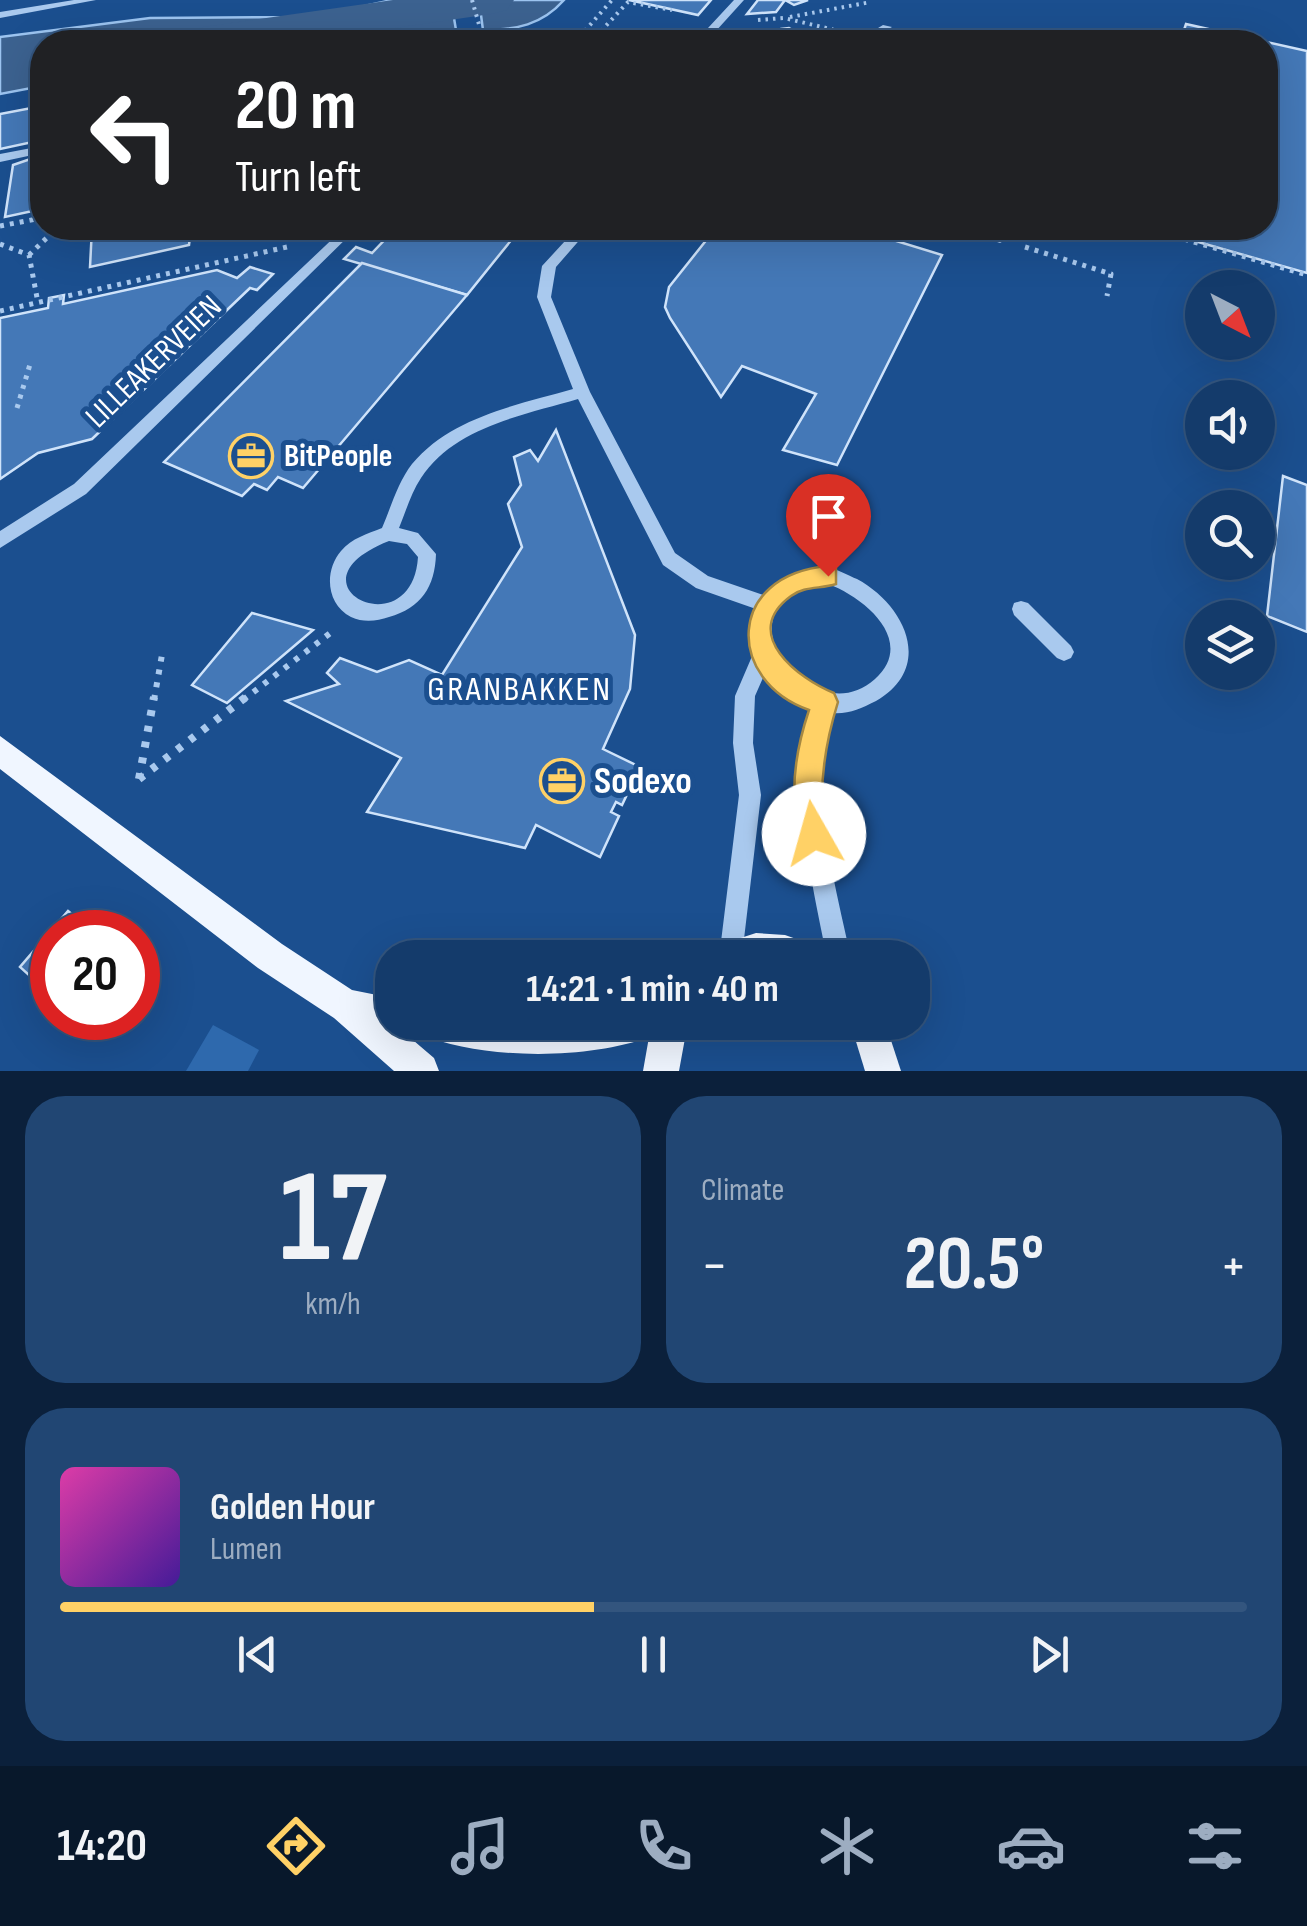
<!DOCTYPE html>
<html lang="en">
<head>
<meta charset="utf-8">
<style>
  :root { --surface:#143b6b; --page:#214673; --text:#f1f3f6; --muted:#9dadc1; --line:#33557e; --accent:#ffd166 }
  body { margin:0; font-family:"Sofia Sans Condensed",sans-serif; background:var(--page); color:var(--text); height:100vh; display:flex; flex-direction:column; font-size:38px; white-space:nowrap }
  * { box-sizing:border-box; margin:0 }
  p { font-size:32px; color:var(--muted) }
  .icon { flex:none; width:55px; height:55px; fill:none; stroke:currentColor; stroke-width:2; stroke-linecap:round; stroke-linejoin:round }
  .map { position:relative; height:1071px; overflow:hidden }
  .details { display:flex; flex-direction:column; gap:25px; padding:25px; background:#0b203b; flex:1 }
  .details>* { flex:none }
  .banner { position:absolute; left:30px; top:30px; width:1248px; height:210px; border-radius:40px; box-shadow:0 10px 40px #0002,0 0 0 2px var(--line); background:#202124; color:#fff; overflow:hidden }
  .needle { width:65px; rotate:138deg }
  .fabs { position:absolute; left:1185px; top:270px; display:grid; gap:20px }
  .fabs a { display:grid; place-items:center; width:90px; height:90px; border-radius:50%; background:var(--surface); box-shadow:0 10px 40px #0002,0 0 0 2px var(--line); font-size:50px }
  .speed { position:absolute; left:30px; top:910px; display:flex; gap:20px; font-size:50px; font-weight:700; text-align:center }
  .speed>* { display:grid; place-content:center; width:130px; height:130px; border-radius:50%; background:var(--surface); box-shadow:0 10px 40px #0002,0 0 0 2px var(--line); line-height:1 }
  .speed .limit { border:15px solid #d22; background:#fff; color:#111 }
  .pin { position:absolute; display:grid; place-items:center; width:85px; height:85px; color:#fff; margin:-102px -42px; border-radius:50% 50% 50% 0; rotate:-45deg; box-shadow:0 0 10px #0007 }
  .pin .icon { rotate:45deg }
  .me { position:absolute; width:110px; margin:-55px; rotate:353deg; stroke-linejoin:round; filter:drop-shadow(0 0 8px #0008) }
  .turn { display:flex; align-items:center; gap:35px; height:210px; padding:0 40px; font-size:45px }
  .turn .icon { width:130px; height:130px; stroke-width:2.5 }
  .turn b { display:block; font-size:70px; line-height:85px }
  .big { font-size:75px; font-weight:700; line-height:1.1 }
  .details .widget { flex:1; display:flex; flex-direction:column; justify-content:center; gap:15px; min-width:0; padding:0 35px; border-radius:40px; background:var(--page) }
  .details .dial { align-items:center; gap:0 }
  .dial b { font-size:130px; line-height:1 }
  .song { display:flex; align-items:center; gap:30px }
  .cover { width:120px; height:120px; border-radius:15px; background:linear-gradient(135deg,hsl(320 70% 55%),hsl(260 70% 35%)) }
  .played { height:10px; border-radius:5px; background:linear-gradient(90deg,var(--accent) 45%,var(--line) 45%) }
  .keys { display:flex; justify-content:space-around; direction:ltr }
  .heat { display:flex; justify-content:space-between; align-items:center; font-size:55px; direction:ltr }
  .details .tiles { flex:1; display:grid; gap:25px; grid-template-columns:1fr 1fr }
  .widget:last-child { grid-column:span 2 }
  .trip { position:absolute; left:375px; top:940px; width:555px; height:100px; border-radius:40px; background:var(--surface); box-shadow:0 10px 40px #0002,0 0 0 2px var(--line); font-weight:700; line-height:100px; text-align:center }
  .tab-bar { display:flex; height:160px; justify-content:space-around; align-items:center; background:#08182b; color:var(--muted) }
  .tab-bar .icon { width:70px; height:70px }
  .tab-bar .selected { color:var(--accent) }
  .tab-bar b { font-size:45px; color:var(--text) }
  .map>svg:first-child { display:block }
</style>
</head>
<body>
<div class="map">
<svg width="1307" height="1071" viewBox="0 0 1307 1071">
  <rect width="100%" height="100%" fill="#1b4f8f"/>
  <path fill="#2e69ad" d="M213 1025 259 1050 248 1071H186Z"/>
  <g fill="#3c6290" stroke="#9cc4f0" stroke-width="2.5">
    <path d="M392 0H451L456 30 316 42H42V86L0 94V37L150 18 314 17Z"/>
    <path d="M479 0H564C542 25 516 30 483 30Z"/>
  </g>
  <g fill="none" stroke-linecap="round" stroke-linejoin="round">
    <path fill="#3c6290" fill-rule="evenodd" d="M393 0H514L507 10 491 14 299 42H178L186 32 203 27Z"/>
  </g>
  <g fill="#4478b7" stroke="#cfe3fa" stroke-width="2.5">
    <path d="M629 0H711L698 15Z"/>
    <path d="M758 0H808L794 5 785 0 776 12 747 14Z"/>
    <path d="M1186 24 1307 51V273L1149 228H1265V42H1180Z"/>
    <path d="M789 28 805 37 794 42H724L751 30 774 40 781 29Z"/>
    <path d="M468 32 469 42H430L429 35Z"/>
    <path d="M42 106V140L0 149V114Z"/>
    <path d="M42 155V209L5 217 13 165Z"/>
    <path d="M92 228H191L189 245 90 267Z"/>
    <path d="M396 228H521L467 295 344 259 356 247 372 253Z"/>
    <path d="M695 228H854L942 255 837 465 783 450 816 394 742 366 721 397 670 318 665 307 669 287 712 233Z"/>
    <path d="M362 263 467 295 303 488 278 477 267 490 254 484 242 496 164 462Z"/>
    <path d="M250 267 273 274 257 290 250 288 92 439 38 453 0 479V318L48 308 49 298 64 295 63 304 217 270 237 278Z"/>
    <path d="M556 430 635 635 630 689 603 749 640 767 622 805 616 802 611 812 619 816 600 857 536 825 525 848 367 812 401 758 286 701 339 684 327 673 340 658 377 672 409 660 442 675 522 547 508 504 521 485 514 457 530 450 538 461Z"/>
    <path d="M1283 476 1307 485V632L1267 616Z"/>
    <path d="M252 613 313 630 227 703 192 685Z"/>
    <path d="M68 911 94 932H52V996L20 967Z"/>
  </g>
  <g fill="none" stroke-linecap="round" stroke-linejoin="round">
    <g stroke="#a9c9ee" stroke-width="4" stroke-dasharray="2.5 5" stroke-linecap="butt">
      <path d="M472 0 484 42"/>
      <path d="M790 17 871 2"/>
      <path d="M758 20 784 18 839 31"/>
      <path d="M575 42 612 0"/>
      <path d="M591 42 628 2 672 10"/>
    </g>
    <g stroke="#a9c9ee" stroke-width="5" stroke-dasharray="4 6" stroke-linecap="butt">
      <path d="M0 226 42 218"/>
      <path d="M1146 228 1307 275"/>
      <path d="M0 244 29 255 38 303"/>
      <path d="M1025 247 1111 274 1107 296"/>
      <path d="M29 255 57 228"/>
      <path d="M0 311 287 247"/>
      <path d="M17 408 31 361"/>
    </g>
    <g stroke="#a9c9ee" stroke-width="6" stroke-dasharray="5 8" stroke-linecap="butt">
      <path d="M154 700 163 649"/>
      <path d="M243 700 333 631"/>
    </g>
    <g stroke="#a9c9ee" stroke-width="8" stroke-dasharray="6 10" stroke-linecap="butt">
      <path d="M139 779 246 697"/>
      <path d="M139 779 154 697"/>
    </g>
    <g fill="#a9c9ee" fill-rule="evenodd">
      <path d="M74 0H96L0 18V12Z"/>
      <path d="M734 0H744L715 32 667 42H650L708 28Z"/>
      <path d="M883 25 892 27 867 42H855Z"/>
      <path d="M42 146V153L0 162V154Z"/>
      <path d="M344 228H357L86 494 0 548V531L74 484Z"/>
      <path d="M577 228H590L556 267 551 297 590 392 675 553 708 576 766 596C779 583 808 567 828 568 836 568 849 576 857 579 905 605 935 667 876 701 860 709 850 714 832 713 810 796 833 875 851 958H827C810 873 790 794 813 709L786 694 766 671 755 696 753 743 761 795 742 956 719 958 739 795 733 743 735 696 756 647 752 636 756 609 696 588 663 565 578 399C524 415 454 427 421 478 411 493 406 511 399 528L418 533 436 554C435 587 421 608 389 617 377 621 364 623 351 617 326 604 324 571 341 551 352 538 367 534 382 528 391 507 398 482 412 464 451 417 517 405 573 389L537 297 542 266ZM389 541 407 544 418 557C412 650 280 584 389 541ZM828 584C864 597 917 641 875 679 819 730 733 633 791 595 801 589 817 587 828 584Z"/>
      <path d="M956 228H975L1007 239 1000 243Z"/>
      <path d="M1021 601 1028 603 1071 646 1074 652 1071 658 1064 661 1057 658 1014 615 1012 609 1014 603Z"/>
    </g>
    <g fill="#f0f6ff" fill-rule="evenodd">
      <path d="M0 736 282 944 352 990 392 998V1022H406L400 1029 434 1058 439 1071H394L334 1018 258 968 0 769Z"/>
      <path d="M756 933 785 935 816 946 821 958H711L716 946Z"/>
      <path d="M415 1022H688L679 1071H643L649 1037C588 1060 481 1060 420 1034Z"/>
      <path d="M850 1022H885L901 1071H865Z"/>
    </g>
  </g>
  <path fill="#ffd166" stroke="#a68842" stroke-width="2.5" d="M828 566 836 569V584C821 589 804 586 791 596 739 634 799 679 834 693L838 702C828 734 822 764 822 798 822 814 831 829 825 845L814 849 804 845C787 802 795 752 809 710 726 681 725 575 828 566Z"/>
  <defs>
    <symbol id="office-ring" viewBox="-11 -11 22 22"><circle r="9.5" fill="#1b4f8f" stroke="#ffd166" stroke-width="1.5"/><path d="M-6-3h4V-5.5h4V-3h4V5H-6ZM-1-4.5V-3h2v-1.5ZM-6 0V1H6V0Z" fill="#ffd166"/></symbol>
  </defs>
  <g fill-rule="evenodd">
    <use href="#office-ring" x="226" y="431" width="50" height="50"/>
    <use href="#office-ring" x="537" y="756" width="50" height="50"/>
  </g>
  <g text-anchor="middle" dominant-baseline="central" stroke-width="10" stroke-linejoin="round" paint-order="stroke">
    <g font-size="32" fill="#fff" stroke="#1b4f8f">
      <text transform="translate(154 362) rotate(-44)">LILLEAKERVEIEN</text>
    </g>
    <g font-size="32" font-weight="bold" fill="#fff" stroke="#1b4f8f" text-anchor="start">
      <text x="284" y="456">BitPeople</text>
    </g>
    <g font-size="35" letter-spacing="2.5" fill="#fff" stroke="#1b4f8f">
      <text x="520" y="689">GRANBAKKEN</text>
    </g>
    <g font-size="38" font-weight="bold" fill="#fff" stroke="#1b4f8f" text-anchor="start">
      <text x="594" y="781">Sodexo</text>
    </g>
  </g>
</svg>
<div class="fabs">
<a><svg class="needle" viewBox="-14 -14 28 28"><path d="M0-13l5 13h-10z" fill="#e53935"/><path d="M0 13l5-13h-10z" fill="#9dadc1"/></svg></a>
<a><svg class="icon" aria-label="sound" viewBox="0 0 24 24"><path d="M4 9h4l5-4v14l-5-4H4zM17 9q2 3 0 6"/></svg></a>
<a><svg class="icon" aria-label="search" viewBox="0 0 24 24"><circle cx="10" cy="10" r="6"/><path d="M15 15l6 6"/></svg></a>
<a><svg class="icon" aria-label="layers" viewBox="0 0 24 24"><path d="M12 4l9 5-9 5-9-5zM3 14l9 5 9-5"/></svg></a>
</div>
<div class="speed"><div class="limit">20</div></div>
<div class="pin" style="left:828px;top:576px;background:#d93025"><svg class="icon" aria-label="arrive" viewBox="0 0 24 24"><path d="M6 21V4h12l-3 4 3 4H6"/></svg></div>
<svg class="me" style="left:814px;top:834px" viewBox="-20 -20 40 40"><circle r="19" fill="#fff"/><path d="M0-13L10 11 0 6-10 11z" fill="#ffd166"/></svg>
<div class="trip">14:21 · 1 min · 40 m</div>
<div class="banner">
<div class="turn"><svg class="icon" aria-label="left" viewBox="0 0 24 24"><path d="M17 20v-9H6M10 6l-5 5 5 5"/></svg><div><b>20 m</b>Turn left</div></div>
</div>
</div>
<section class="details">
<div class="tiles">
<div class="widget dial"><b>17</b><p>km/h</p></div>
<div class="widget"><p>Climate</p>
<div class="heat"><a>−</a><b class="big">20.5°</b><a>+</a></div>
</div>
<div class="widget">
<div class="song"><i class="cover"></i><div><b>Golden Hour</b><p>Lumen</p></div></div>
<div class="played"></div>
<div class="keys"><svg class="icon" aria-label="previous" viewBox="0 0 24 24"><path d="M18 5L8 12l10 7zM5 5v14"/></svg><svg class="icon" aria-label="pause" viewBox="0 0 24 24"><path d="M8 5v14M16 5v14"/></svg><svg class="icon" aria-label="next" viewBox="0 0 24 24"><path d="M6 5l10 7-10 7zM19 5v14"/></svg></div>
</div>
</div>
</section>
<nav class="tab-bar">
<b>14:20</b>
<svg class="icon selected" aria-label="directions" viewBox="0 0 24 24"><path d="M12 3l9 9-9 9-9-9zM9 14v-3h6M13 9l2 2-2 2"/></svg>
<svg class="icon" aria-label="music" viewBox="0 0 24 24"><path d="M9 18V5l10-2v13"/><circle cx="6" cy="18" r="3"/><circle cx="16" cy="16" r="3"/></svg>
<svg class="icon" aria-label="phone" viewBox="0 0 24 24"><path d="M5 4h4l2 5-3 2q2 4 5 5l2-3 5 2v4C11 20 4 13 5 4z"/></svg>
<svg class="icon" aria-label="climate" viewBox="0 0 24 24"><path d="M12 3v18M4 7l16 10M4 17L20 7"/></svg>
<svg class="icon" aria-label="car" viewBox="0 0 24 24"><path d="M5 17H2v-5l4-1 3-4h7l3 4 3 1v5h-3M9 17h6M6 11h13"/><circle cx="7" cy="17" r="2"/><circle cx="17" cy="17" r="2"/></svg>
<svg class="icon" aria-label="filters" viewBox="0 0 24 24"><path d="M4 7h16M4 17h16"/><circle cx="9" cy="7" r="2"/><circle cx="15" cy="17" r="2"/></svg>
</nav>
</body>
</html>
